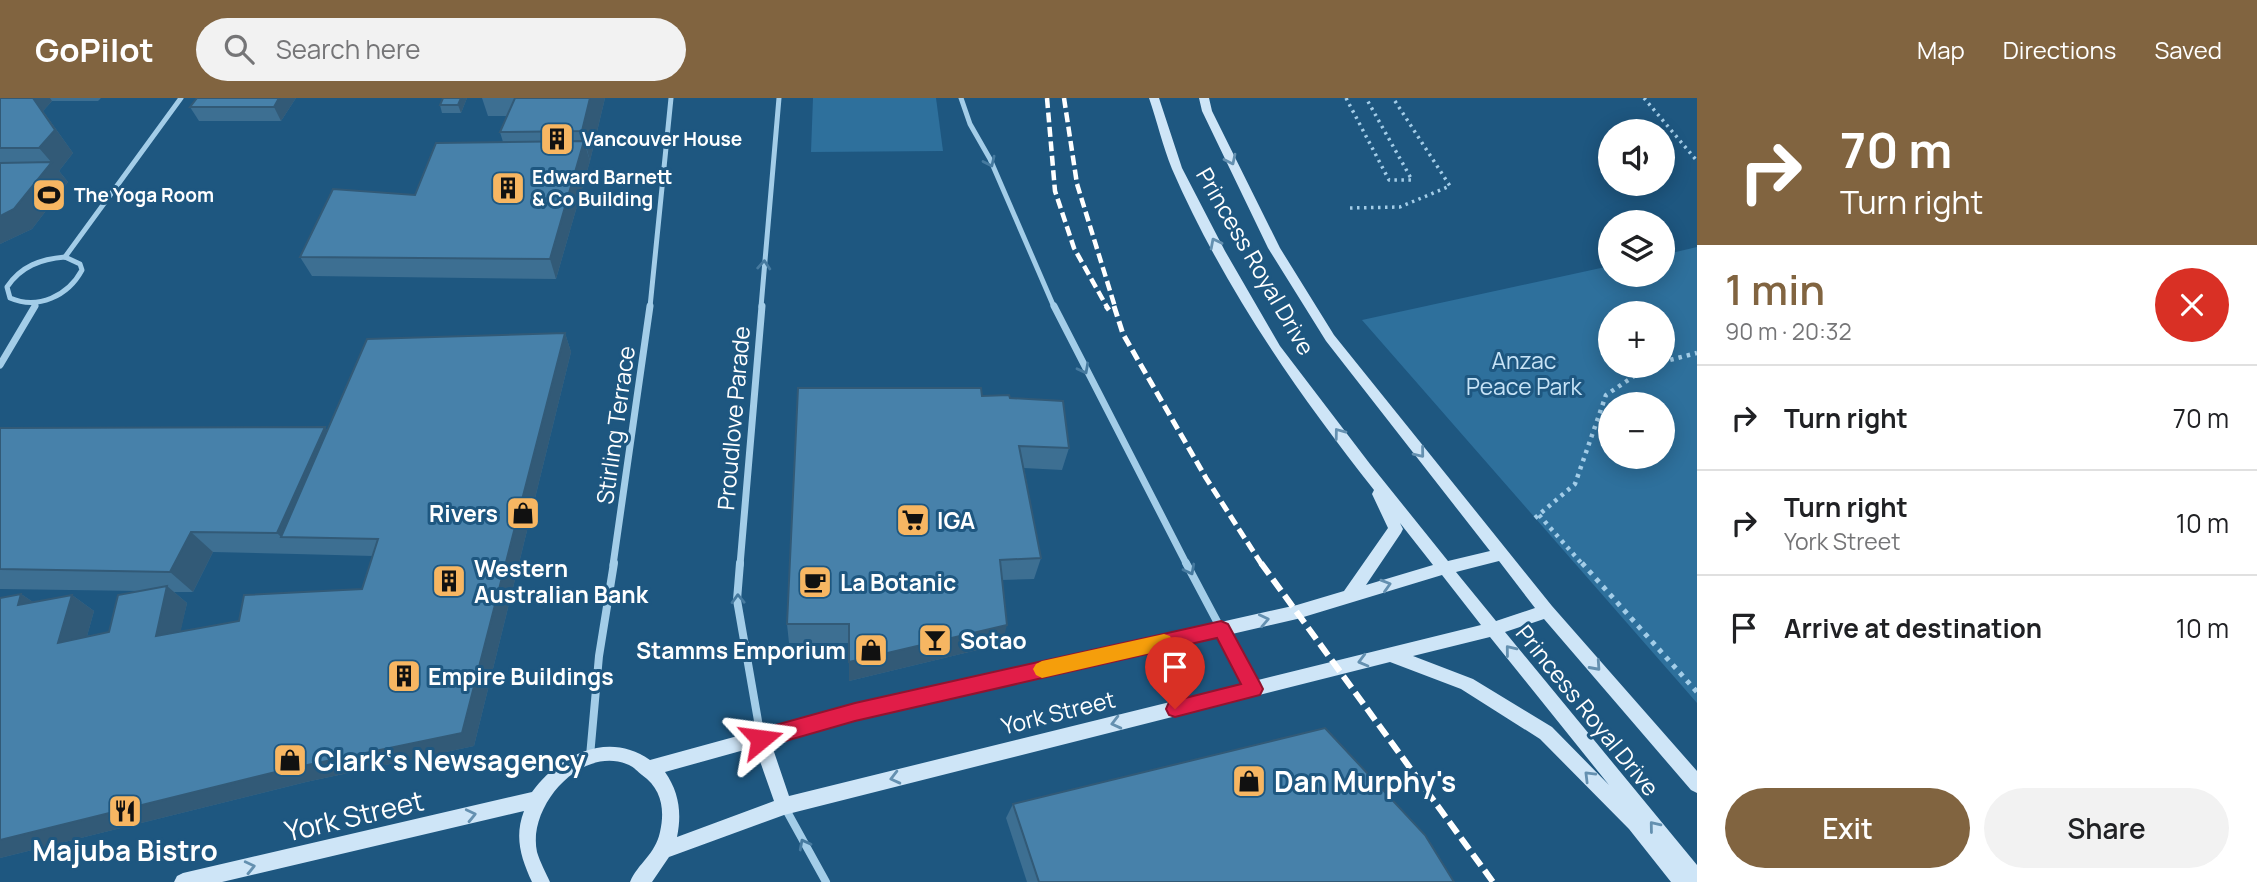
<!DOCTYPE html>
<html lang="en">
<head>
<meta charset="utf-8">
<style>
	body { margin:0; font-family:Manrope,sans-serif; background:#f2f2f2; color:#202124; height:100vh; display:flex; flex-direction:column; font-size:26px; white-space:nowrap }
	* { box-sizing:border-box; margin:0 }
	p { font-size:23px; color:#757577 }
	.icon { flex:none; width:38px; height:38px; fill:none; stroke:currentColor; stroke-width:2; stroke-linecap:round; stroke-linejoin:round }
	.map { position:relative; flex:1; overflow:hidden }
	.drawer { display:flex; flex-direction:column; background:#fff; width:560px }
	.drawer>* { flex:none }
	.guide { background:#816440; color:#fff; overflow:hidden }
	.tools { position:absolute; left:1598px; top:21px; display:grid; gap:14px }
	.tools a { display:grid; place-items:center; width:77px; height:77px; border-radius:50%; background:#fff; box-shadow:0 4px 18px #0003; font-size:35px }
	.pin { position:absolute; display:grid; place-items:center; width:60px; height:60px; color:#fff; margin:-72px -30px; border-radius:50% 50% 50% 0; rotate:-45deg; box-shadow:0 0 7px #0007 }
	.pin .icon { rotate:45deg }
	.me { position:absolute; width:77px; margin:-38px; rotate:74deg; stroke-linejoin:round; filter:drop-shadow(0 0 5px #0008) }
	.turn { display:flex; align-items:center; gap:24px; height:147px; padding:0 28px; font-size:32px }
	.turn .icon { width:91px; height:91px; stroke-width:2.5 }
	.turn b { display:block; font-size:49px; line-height:60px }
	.round { display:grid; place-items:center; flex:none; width:74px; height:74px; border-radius:37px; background:#f2f2f2 }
	.head { display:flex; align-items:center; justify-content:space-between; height:119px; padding:0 28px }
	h1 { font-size:42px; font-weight:600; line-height:52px; color:#816440 }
	.action { display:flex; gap:14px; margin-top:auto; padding:14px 28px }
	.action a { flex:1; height:80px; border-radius:42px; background:#816440; color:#fff; font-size:28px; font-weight:600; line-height:80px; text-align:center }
	.action a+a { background:#f2f2f2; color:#202124 }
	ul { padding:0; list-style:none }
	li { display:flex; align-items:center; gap:21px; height:105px; padding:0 28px; border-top:2px solid #e0e0e0 }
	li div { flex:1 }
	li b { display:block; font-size:26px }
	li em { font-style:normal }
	header { display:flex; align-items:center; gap:42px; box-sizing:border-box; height:98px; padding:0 35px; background:#816440; color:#fff }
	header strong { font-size:33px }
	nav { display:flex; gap:38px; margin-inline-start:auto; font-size:24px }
	.search { width:490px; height:63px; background:#f2f2f2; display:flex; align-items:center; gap:18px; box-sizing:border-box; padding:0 24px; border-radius:38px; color:#757577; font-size:26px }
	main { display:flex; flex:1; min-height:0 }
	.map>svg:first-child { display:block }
	.green { fill:#2e709c; fill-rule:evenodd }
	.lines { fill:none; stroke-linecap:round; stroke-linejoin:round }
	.path-far2 { stroke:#a3cde8; stroke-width:3.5; stroke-dasharray:2.5 4.5; stroke-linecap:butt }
	.path-far1 { stroke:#a3cde8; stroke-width:4.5; stroke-dasharray:3.5 5; stroke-linecap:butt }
	.path { stroke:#a3cde8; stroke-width:5; stroke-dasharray:4.5 6; stroke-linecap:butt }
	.street-far2 { stroke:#a3cde8; stroke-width:5 }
	.street-far1 { stroke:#a3cde8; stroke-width:7 }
	.street { stroke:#a3cde8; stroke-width:8 }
	.secondary { fill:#cee5f7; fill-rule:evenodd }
	.rail-far2 { stroke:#fff; stroke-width:4.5; stroke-dasharray:10 4.5; stroke-linecap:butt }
	.rail-far1 { stroke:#fff; stroke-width:5; stroke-dasharray:11 5; stroke-linecap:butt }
	.rail { stroke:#fff; stroke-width:6; stroke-dasharray:14 6; stroke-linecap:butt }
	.wall { fill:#3d6f92; fill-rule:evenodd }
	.shaded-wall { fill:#325a77 }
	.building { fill:#4781aa; stroke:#325a77; stroke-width:2 }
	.oneway { stroke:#6490b0 }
	.oneway2 { stroke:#467a9f }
	.route { fill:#e11d48; stroke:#92132f; stroke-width:2 }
	.slow { fill:#f59e0b }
	.labels { text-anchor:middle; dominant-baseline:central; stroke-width:6; stroke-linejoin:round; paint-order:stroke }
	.far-poi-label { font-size:19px; font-weight:bold; fill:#fff; stroke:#1e5780; text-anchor:start }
	.street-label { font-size:23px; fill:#fff; stroke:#1e5780 }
	.park-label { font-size:23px; fill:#c7e3f6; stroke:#1e5780 }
	.poi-label { font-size:23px; font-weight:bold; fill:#fff; stroke:#1e5780; text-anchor:start }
	.near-poi-label { font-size:28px; font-weight:bold; fill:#fff; stroke:#1e5780; text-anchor:start }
	.near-street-label { font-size:28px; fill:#fff; stroke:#1e5780 }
</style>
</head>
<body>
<header>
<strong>GoPilot</strong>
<div class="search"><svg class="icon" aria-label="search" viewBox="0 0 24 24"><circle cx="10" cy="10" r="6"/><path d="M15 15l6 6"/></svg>Search here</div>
<nav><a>Map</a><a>Directions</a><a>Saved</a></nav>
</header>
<main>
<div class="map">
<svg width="1697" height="784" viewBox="0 0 1697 784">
	<rect width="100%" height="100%" fill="#1e5780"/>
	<g class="green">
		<polygon points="813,0 936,0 943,53 811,54"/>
		<path d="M1697,149V605L1362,222L1610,168V177H1662L1663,157ZM1610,215H1662V268H1610ZM1610,306H1662V359H1610Z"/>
	</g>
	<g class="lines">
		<g class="path-far2">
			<polyline points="1346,0 1389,82 1412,82 1366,0"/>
			<polyline points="1644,0 1697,63"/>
			<polyline points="1350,110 1400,109 1450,88 1393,0"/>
		</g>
		<g class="path-far1">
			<polyline points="1662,264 1697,255"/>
			<polyline points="1539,417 1583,467"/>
			<polyline points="1535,420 1575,386 1606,297 1649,268"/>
		</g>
		<polyline class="path" points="1582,465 1697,594"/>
		<g class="street-far2">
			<polyline points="961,0 970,26 990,61 1054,209"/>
			<polyline points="65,159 181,0"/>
			<path d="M65,159L80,166L82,172C68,198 38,212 10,200L7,189C21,168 41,161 65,159Z"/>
			<polyline points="34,209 36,205"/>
			<polyline points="650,209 671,0"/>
			<polyline points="761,209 779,0"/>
		</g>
		<g class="street-far1">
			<polyline points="1054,208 1187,467"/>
			<polyline points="0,267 35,208"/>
			<polyline points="613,467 650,208"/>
			<polyline points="740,467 762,208"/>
		</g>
		<g class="street">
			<polyline points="740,465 737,502 761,640"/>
			<polyline points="1186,465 1221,531"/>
			<polyline points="590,658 599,558 614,465"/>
			<polyline points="784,708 826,784"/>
		</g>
		<path class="secondary" d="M1149,0H1159L1182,70L1225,153L1280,248L1370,366L1448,463L1490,453L1326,243L1268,150L1202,13L1199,0H1209L1212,13L1280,150L1334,237L1552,508L1697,673V695L1691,692L1544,521L1505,534L1697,767V784H1671L1629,731L1540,641L1461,591L1390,564L784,717L669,759L652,784H630C638,765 655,757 660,734C665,712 662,691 642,677C638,674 634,669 629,667C582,646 527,708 537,754C540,764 546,775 550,784H532C521,760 514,739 524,713L222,784H174L177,778L183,775L532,694C559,657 608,632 650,662L855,606L1297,507L1344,493L1388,430L1372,396L1374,392C1296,293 1223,188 1172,71C1163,49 1157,23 1149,0ZM1400,425L1433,467L1366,487L1401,435L1403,431ZM1499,463L1535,510L1496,523L1456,474ZM1442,477L1481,527L1258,582L1232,536L1297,521ZM1217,539L1243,586L789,698L771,645L855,622ZM1490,539L1609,687L1552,629L1473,581L1413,558ZM755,649L774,703L677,739C682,715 679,694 665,674Z"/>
		<g class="rail-far2">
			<polyline points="1047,0 1055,93 1074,150 1107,209"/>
			<polyline points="1064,0 1077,86 1115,209"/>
		</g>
		<g class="rail-far1">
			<polyline points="1106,208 1109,212"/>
			<polyline points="1114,208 1123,236 1206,380 1262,467"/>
		</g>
		<polyline class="rail" points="1261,465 1493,784"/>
	</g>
	<g class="wall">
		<polygon points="0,0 101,0 98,3 52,3 43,13 73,55 59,73 68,84 32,131 0,146"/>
		<polygon points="197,0 296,0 281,23 199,23 190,9"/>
		<polygon points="443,0 467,0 461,15 442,15 440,7"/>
		<polygon points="482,0 605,0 590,63 556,181 312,178 300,159 415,97 503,44 500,34 507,18 488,18"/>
		<path d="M565,235L571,254L474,648L306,684L0,760V500L21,496L33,504L72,497L94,513L87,538L109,534L141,493L0,491V330L325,329L327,332ZM213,454L296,456L373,458L362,491L239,523L180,534L187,505L174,494H193Z"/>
		<polygon points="982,298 1010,300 1069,350 1062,372 1024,370 1041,460 1034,481 1002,482 1002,546 849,583 849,545 789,545 787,526"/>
		<polygon points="1013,706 1454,784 1027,784 1006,720"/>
	</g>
	<g class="shaded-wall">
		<polygon points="33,0 50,0 52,3 43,13 73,55 59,73 68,84 32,131 0,146 0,118 52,65 39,50"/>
		<polygon points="279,0 296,0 281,23 274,9"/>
		<polygon points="461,0 467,0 461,15 458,7"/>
		<polygon points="590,0 605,0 590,63 582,33"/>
		<polygon points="584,43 590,63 556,181 550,161"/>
		<polygon points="565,235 571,254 474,648 306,684 0,760 0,742 288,671"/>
		<polygon points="325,329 341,351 281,439 277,435"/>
		<polygon points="191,434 213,454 193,494 170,474"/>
		<polygon points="167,488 187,505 176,554 156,538"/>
		<polygon points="21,496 45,512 18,507"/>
		<polygon points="72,497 94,513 81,560 58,545"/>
		<polygon points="1007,527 1002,546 849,583 849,564"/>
	</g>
	<g class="building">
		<polygon points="0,0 33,0 55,32 39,50 0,50"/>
		<polygon points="197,0 279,0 274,9 190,9"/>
		<polygon points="443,0 461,0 458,7 440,7"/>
		<polygon points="515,0 590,0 582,33 500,34"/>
		<polygon points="584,43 550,161 300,159 333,91 415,97 436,45"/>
		<polygon points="52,64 14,111 0,118 0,65"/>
		<polygon points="565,235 462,635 288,671 0,742 0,500 21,496 18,507 72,497 58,545 109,534 118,497 167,488 156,538 239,523 244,497 362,491 378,441 281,439 367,241"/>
		<polygon points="798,290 981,290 982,298 1009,297 1010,300 1063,303 1069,350 1019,348 1041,460 1000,462 1007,527 849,564 849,526 787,526"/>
		<polygon points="325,329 277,435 191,434 170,474 0,471 0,330"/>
		<polygon points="1325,630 1425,737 1454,784 1039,784 1013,706"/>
	</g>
	<defs><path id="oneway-chevron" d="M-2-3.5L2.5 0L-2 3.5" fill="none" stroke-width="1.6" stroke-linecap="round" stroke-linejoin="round" transform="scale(1.75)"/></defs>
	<g class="oneway">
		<use href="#oneway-chevron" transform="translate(1231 62) rotate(64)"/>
		<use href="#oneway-chevron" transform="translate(1215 145) rotate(-117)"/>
		<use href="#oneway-chevron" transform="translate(1339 335) rotate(-127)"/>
		<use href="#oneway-chevron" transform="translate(1420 355) rotate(51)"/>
		<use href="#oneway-chevron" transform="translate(1386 487) rotate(-17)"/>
		<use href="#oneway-chevron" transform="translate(1264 522) rotate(-12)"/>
		<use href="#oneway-chevron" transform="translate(1510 552) rotate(-129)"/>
		<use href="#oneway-chevron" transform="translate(1363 563) rotate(165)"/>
		<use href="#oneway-chevron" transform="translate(1596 568) rotate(48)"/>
		<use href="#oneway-chevron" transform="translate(1116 625) rotate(166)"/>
		<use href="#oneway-chevron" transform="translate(1589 678) rotate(-135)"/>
		<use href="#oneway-chevron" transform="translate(895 680) rotate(166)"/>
		<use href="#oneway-chevron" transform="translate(471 717) rotate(-13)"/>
		<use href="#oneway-chevron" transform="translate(1654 728) rotate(-129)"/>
		<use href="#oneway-chevron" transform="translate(250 769) rotate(-13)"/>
	</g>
	<g class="oneway2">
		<use href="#oneway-chevron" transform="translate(990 64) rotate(65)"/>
		<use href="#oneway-chevron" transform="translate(764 167) rotate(-86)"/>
		<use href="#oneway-chevron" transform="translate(1084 271) rotate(62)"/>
		<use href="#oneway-chevron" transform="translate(1190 472) rotate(62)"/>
		<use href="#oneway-chevron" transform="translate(738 501) rotate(-92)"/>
		<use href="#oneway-chevron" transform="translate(804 746) rotate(-118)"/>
	</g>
	<polygon class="route" points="1221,523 1228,526 1260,585 1263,591 1260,597 1175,619 1169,617 1166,611 1169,604 1241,586 1217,540 855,623 761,650 754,647 751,641 754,634 761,631 855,605"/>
	<polygon class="slow" points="1164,536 1170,538 1173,544 1170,550 1164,552 1042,580 1036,577 1033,571 1036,566 1042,563"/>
	<defs>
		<g id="building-square" transform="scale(1.75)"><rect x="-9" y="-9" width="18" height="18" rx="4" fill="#f7b662" stroke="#1e5780"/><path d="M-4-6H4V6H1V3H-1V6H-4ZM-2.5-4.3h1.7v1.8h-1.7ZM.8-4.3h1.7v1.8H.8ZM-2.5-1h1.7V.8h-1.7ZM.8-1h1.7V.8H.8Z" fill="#111"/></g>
		<g id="stadium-square" transform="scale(1.75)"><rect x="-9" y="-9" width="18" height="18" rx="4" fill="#f7b662" stroke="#1e5780"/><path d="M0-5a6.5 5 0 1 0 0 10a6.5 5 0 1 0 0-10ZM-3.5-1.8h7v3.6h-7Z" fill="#111"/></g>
		<g id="shop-square" transform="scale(1.75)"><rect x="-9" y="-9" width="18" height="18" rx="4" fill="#f7b662" stroke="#1e5780"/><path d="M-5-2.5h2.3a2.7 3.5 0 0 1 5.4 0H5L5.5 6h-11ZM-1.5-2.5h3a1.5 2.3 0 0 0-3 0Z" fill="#111"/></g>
		<g id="supermarket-square" transform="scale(1.75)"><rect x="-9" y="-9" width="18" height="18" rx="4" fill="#f7b662" stroke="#1e5780"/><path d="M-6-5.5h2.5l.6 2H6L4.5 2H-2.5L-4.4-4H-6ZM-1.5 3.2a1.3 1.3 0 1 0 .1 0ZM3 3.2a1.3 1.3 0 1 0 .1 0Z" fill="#111"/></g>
		<g id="cafe-square" transform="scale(1.75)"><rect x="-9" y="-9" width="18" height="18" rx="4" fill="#f7b662" stroke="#1e5780"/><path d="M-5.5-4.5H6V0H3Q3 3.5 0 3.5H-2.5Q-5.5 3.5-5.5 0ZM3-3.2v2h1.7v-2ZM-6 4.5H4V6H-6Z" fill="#111"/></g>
		<g id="bar-square" transform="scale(1.75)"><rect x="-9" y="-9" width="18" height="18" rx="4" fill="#f7b662" stroke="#1e5780"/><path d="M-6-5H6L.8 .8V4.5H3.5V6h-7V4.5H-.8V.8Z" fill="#111"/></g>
		<g id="restaurant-square" transform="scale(1.75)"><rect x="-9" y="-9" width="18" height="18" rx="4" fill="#f7b662" stroke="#1e5780"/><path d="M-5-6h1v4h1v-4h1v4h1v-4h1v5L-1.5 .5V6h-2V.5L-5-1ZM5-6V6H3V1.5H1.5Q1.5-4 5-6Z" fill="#111"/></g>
	</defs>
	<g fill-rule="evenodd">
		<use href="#building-square" x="557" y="41"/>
		<use href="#building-square" x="508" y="90"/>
		<use href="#stadium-square" x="49" y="97"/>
		<use href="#shop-square" x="523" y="415"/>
		<use href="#supermarket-square" x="913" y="422"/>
		<use href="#building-square" x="449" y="483"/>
		<use href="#cafe-square" x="815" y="484"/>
		<use href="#bar-square" x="935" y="542"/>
		<use href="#shop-square" x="871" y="552"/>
		<use href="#building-square" x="404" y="578"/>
		<use href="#shop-square" x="290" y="662"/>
		<use href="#shop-square" x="1249" y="683"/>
		<use href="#restaurant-square" x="125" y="713"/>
	</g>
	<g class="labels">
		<g class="far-poi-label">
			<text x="582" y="41">Vancouver House</text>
			<text x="532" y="79">Edward Barnett<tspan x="532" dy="22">&amp; Co Building</tspan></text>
			<text x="74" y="97">The Yoga Room</text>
		</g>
		<g class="street-label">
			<text transform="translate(1256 163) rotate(60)">Princess Royal Drive</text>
			<text transform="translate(733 320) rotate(-85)">Proudlove Parade</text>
			<text transform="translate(615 327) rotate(-82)">Stirling Terrace</text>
			<text transform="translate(1588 612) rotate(51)">Princess Royal Drive</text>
			<text transform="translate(1058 614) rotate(-14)">York Street</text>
		</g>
		<g class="park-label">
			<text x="1524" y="262">Anzac<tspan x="1524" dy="26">Peace Park</tspan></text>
		</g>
		<g class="poi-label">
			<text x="498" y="415" text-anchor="end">Rivers</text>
			<text x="937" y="422">IGA</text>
			<text x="474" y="470">Western<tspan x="474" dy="26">Australian Bank</tspan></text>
			<text x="840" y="484">La Botanic</text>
			<text x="960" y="542">Sotao</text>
			<text x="846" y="552" text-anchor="end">Stamms Emporium</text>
			<text x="428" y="578">Empire Buildings</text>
		</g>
		<g class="near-poi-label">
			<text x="314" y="662">Clark‘s Newsagency</text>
			<text x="1274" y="683">Dan Murphy's</text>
			<text x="125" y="752" text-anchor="middle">Majuba Bistro</text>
		</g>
		<g class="near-street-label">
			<text transform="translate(354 717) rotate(-13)">York Street</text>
		</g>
	</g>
</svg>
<div class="tools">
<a><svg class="icon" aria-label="sound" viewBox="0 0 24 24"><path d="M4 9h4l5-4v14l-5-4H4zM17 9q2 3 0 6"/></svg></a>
<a><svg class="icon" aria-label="layers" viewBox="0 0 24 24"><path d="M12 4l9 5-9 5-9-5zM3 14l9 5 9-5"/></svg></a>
<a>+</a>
<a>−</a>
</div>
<div class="pin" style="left:1175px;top:611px;background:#d93025"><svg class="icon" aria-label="arrive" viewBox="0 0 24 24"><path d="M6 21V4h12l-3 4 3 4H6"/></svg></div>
<svg class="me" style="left:761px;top:641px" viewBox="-20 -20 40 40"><path d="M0-17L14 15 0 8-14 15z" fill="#e11d48" stroke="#fff" stroke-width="4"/></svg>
</div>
<section class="drawer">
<div class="guide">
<div class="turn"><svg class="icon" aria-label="right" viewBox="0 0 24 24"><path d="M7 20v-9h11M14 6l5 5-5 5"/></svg><div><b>70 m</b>Turn right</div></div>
</div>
<div class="head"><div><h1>1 min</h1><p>90 m · 20:32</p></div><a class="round" style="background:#d93025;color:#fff"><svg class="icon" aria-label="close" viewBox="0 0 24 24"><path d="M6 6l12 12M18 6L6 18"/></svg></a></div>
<ul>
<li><svg class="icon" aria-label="right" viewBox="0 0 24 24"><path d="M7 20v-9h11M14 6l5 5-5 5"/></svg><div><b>Turn right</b></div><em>70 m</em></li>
<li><svg class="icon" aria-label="right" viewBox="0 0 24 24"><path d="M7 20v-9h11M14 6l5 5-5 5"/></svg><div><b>Turn right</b><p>York Street</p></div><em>10 m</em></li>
<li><svg class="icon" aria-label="arrive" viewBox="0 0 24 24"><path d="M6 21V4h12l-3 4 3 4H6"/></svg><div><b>Arrive at destination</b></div><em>10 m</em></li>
</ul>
<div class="action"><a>Exit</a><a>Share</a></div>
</section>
</main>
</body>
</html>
